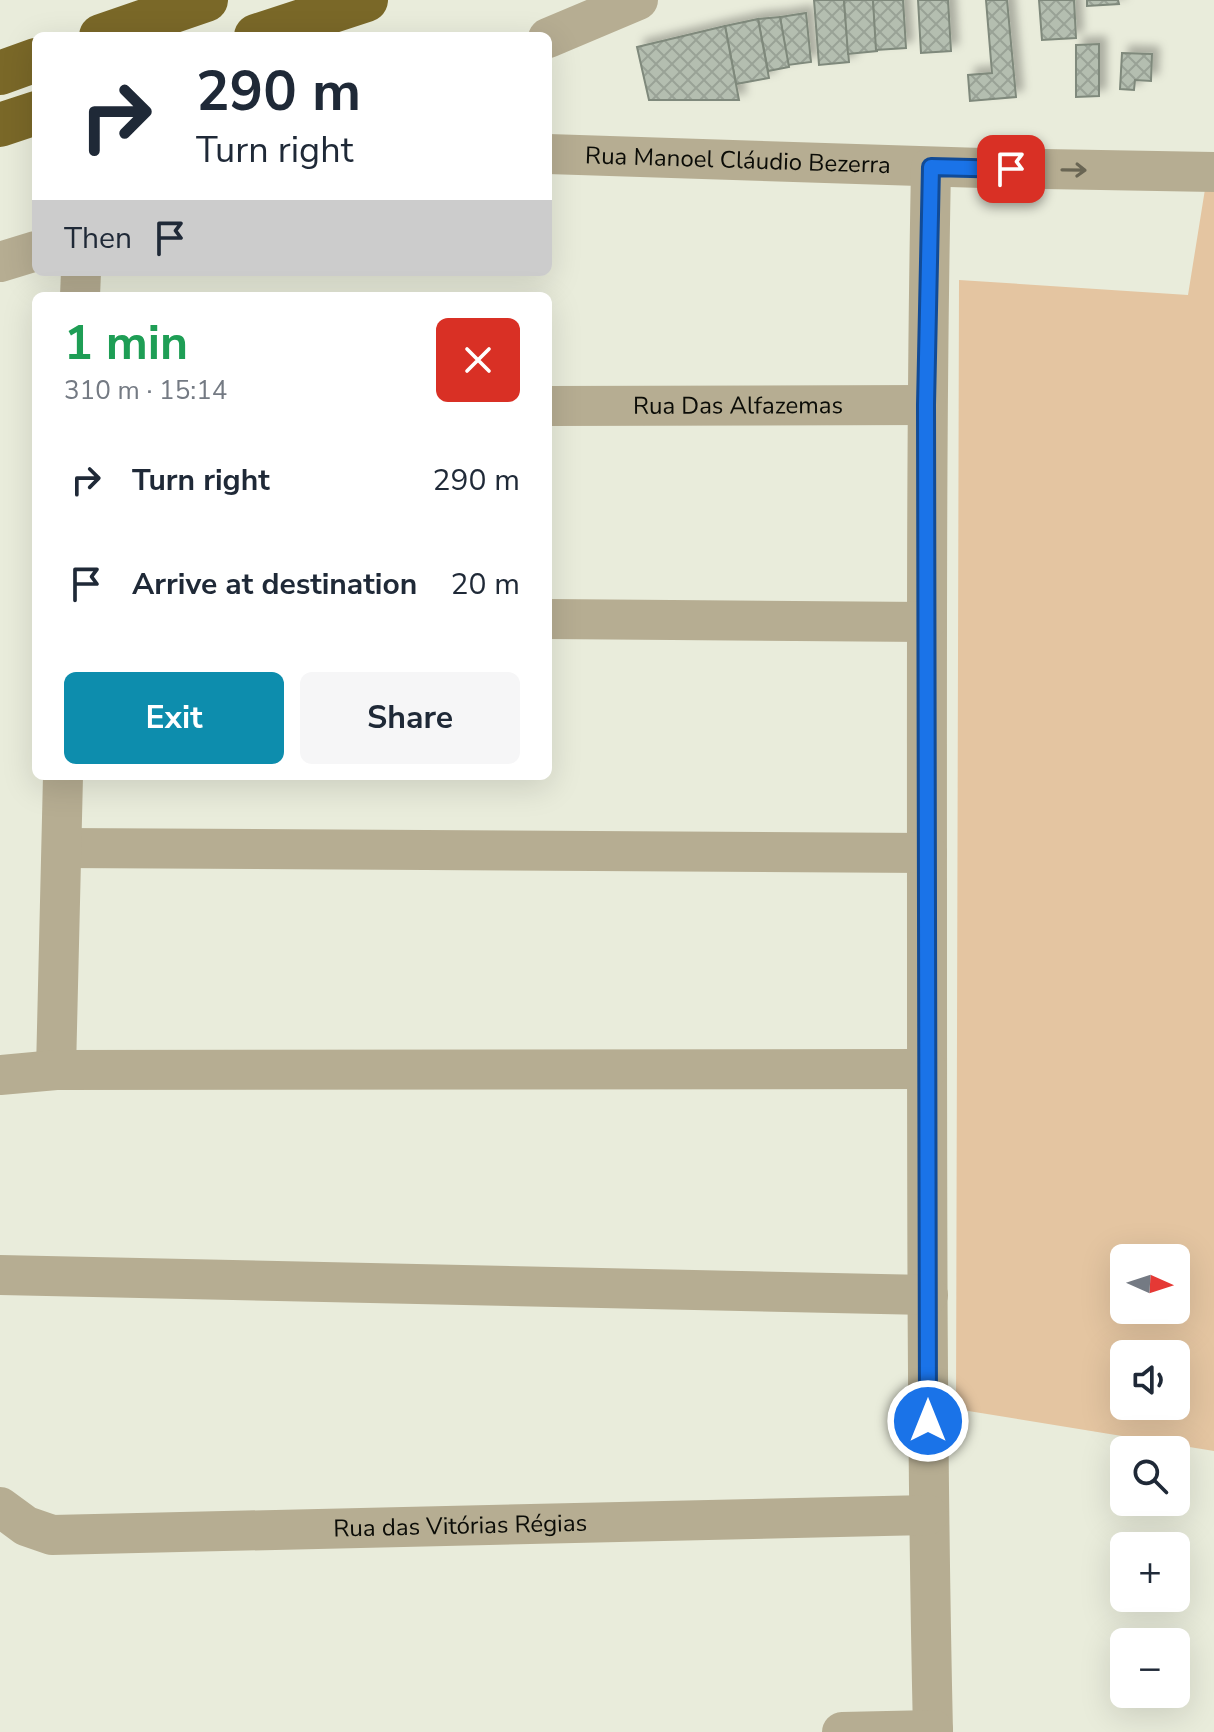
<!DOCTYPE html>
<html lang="en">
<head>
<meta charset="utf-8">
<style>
	body { margin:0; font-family:"Nunito Sans",sans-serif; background:#f6f6f7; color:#1f2937; height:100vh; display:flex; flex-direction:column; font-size:30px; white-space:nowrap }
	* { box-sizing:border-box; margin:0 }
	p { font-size:26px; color:#747a83 }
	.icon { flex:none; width:44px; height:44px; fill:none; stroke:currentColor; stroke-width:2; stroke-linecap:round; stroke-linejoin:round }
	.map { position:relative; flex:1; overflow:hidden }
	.sheet { position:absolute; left:32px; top:292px; width:520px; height:488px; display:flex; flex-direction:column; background:#fff; border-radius:12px; box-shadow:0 8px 32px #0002 }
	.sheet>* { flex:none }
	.top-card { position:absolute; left:32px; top:32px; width:520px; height:244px; border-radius:12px; box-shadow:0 8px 32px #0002; background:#fff; color:#1f2937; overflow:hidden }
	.needle { width:52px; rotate:93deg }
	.buttons { position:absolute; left:1110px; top:1244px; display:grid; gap:16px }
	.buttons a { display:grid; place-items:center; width:80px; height:80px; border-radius:12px; background:#fff; box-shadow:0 8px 32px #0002; font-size:40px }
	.pin { position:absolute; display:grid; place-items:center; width:68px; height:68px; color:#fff; margin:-34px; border-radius:16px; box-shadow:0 4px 12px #0006 }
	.me { position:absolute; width:88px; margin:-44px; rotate:0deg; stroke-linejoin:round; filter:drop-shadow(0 0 6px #0008) }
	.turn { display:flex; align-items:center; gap:28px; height:168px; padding:0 32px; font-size:36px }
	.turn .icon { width:104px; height:104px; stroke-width:2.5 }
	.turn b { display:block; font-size:56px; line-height:68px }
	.then { display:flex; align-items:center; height:76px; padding:0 32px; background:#0003; gap:16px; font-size:30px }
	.round { display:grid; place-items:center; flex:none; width:84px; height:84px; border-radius:12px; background:#f6f6f7 }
	.headline { display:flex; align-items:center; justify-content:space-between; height:136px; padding:0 32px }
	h1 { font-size:48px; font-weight:700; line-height:60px; color:#1e9e55 }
	.cta { display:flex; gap:16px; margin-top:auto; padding:16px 32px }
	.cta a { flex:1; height:92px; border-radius:12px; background:#0d8dad; color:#fff; font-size:32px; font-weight:700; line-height:92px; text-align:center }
	.cta a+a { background:#f6f6f7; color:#1f2937 }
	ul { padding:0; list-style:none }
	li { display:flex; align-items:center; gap:24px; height:104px; padding:0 32px }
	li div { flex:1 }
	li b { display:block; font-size:30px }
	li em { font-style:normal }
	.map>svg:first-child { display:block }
	.green { fill:#e4c5a1; fill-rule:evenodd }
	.building { fill:url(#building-cross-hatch); stroke:#7f897b; stroke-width:2; filter:url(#shadow) }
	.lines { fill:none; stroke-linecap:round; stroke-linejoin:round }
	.minor { stroke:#b6ad92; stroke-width:40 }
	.highway { stroke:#7a6828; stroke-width:44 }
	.oneway { stroke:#696553 }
	.route-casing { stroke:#114b97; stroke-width:20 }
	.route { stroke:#1a73e8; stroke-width:14 }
	.labels { text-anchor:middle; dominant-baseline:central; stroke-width:8; stroke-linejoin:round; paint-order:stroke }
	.street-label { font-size:24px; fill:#0b0c07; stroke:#e9ecdb }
</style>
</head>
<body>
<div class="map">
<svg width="1214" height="1732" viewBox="0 0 1214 1732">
	<defs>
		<pattern id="building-cross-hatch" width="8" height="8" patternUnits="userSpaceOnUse" patternTransform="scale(2)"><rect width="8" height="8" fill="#b4beb0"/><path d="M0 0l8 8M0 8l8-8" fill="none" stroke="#99a296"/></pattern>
		<filter id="shadow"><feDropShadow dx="7" dy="-7" stdDeviation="4" flood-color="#0004"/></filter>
	</defs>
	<rect width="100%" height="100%" fill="#e9ecdb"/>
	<path class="green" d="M1206,183H1214V1451L956,1409L959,280L1188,295ZM1124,1258H1176V1310H1124ZM1124,1354H1176V1406H1124Z"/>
	<g class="building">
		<polygon points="814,0 844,0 849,62 819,65"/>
		<polygon points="844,0 873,0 877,51 848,54"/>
		<polygon points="873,0 903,0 906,48 876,50"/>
		<polygon points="918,0 948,0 951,51 921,53"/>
		<polygon points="986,0 1007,0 1016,97 970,101 968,75 992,73"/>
		<polygon points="1039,0 1074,0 1076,38 1042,40"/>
		<polygon points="1087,0 1118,0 1119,4 1087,6"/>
		<polygon points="806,13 811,62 788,65 780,17"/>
		<polygon points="780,17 789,67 768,71 758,19"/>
		<polygon points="758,19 769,78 736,84 725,26"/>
		<polygon points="725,26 739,100 649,100 637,47"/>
		<polygon points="1099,44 1099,96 1076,97 1076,45"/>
		<polygon points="1122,53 1152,54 1151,81 1135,80 1134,90 1120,89"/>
	</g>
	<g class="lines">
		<g class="minor">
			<polyline points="548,38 638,0"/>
			<path id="s1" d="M548,154L982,168L1214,172"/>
			<path d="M931,167C926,424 927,680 927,938C927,1202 927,1467 933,1732"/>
			<polyline points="0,262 36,251"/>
			<polyline points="80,296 81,272"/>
			<path id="s2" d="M548,406L926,405"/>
			<polyline points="548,619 926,622"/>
			<polyline points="62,848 927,853"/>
			<polyline points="56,1070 63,776"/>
			<polyline points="0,1075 56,1070 927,1069"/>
			<polyline points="0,1275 928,1295"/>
			<path id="s3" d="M0,1507L26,1526L52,1535L928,1515"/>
			<polyline points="842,1732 933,1730"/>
		</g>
		<g class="highway">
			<polyline points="101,36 206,0"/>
			<polyline points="256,36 366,0"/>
			<polyline points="0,73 36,60"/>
			<polyline points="0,125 36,113"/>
		</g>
	</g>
	<defs><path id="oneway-shaft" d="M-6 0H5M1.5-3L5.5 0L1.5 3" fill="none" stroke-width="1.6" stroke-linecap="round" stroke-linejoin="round" transform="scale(2)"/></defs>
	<use class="oneway" href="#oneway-shaft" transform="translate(1074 170) rotate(1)"/>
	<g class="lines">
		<g class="route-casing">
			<polyline id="route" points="928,1421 926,405 931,167 1011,169"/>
		</g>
		<use href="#route" class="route"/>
	</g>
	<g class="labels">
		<g class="street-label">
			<text stroke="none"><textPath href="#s1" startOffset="190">Rua Manoel Cláudio Bezerra</textPath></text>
			<text stroke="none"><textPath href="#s2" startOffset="190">Rua Das Alfazemas</textPath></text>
			<text stroke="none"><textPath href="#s3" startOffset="468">Rua das Vitórias Régias</textPath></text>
		</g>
	</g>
</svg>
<div class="buttons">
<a><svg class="needle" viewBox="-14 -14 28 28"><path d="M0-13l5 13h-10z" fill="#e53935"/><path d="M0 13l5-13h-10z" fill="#747a83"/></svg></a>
<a><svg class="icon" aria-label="sound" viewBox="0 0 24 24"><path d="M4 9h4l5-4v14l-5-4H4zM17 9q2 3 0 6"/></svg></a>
<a><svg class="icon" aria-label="search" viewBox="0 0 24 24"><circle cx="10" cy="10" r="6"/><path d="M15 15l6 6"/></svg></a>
<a>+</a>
<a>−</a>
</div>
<div class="pin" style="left:1011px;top:169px;background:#d93025"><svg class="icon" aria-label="arrive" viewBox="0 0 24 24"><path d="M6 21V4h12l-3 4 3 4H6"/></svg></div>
<svg class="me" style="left:928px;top:1421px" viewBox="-20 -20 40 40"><circle r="17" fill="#1a73e8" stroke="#fff" stroke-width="3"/><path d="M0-11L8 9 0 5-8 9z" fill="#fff"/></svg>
<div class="top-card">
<div class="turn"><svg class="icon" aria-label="right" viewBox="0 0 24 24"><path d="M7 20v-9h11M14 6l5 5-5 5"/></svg><div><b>290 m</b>Turn right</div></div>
<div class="then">Then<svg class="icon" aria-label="arrive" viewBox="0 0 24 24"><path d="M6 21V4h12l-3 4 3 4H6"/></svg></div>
</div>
<section class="sheet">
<div class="headline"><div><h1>1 min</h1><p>310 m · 15:14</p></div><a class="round" style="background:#d93025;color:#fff"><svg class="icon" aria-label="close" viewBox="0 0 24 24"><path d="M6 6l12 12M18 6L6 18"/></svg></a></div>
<ul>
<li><svg class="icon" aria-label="right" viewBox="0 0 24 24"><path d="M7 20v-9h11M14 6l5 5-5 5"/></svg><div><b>Turn right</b></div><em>290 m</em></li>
<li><svg class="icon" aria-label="arrive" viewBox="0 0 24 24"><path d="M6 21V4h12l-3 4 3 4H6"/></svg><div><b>Arrive at destination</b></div><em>20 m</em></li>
</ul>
<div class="cta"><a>Exit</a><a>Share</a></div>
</section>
</div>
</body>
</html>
